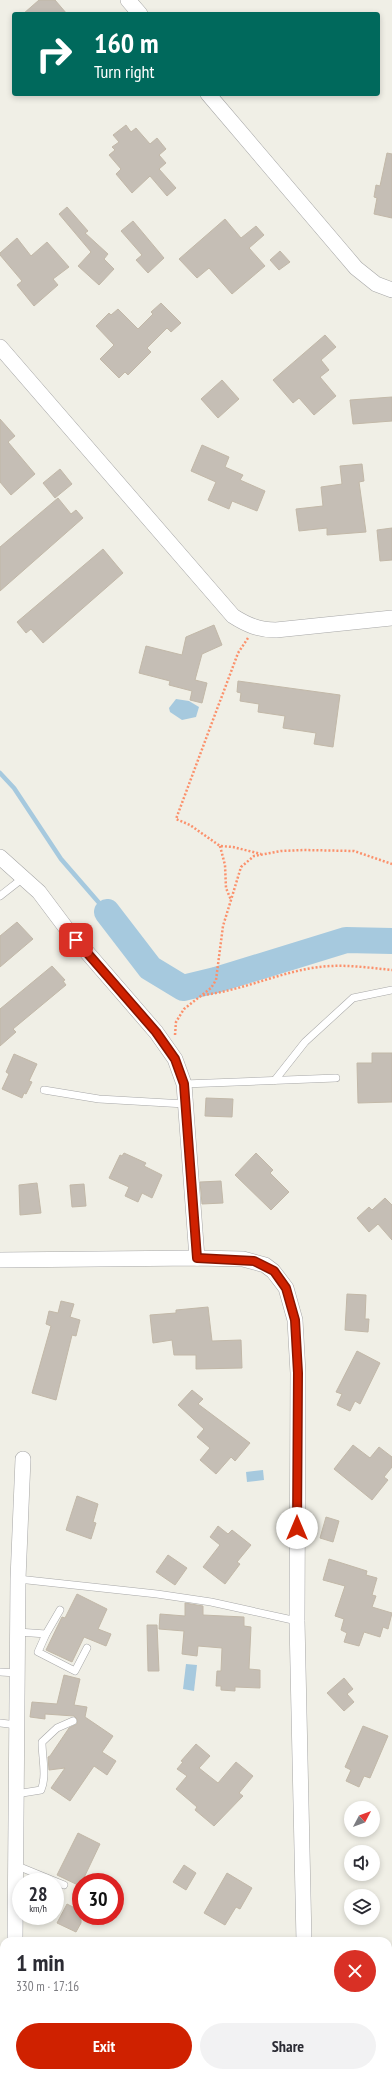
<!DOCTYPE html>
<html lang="en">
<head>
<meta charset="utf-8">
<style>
	body { margin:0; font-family:"PT Sans Narrow",sans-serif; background:#f2f2f3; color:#2b2b33; height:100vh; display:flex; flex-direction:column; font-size:15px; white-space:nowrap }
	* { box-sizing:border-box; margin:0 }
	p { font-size:13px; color:#7c7c81 }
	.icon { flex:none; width:22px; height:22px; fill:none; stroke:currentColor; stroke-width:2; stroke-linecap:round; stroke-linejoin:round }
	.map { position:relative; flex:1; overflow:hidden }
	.side { position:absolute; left:0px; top:1937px; width:392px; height:140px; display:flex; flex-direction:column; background:#fff; border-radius:12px 12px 0 0; box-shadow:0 2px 6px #0003 }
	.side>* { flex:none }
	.guide { position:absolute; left:12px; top:12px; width:368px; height:84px; border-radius:4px; box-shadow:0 2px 6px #0003; background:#00695c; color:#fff; overflow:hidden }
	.needle { width:26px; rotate:49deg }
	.fabs { position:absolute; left:344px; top:1801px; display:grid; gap:8px }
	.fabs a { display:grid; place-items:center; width:36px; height:36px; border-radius:50%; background:#fff; box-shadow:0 2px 6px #0003; font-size:20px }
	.speed { position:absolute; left:12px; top:1873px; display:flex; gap:8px; font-size:20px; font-weight:700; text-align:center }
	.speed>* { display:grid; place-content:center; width:52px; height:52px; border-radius:50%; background:#fff; box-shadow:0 2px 6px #0003; line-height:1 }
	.speed small { font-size:10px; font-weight:400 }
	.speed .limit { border:6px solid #d22; background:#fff; color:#111 }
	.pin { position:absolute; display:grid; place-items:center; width:34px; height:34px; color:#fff; margin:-17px; border-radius:8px; box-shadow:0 2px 6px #0006 }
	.me { position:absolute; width:44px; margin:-22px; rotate:0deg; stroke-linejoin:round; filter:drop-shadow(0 0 3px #0008) }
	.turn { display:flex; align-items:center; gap:14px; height:84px; padding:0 16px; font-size:18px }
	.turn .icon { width:52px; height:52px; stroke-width:2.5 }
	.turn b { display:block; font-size:28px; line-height:34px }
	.round { display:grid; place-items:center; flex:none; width:42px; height:42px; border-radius:21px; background:#f2f2f3 }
	.headline { display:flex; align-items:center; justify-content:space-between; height:68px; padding:0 16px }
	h1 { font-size:24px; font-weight:800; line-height:30px }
	.button { display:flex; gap:8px; margin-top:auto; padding:8px 16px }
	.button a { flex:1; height:46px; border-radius:24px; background:#cf2100; color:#fff; font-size:16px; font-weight:800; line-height:46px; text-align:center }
	.button a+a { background:#f2f2f3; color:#2b2b33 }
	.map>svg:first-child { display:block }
	.water { fill:#a6c9de }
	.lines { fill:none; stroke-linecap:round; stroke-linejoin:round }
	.stream { stroke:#a6c9de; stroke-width:4.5 }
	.river { stroke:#a6c9de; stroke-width:26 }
	.building { fill:#c5beb5; stroke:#c2b8a8 }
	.lane-casing { stroke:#a7a7a7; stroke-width:8 }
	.street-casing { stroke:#a7a7a7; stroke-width:16 }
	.path { stroke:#fb916c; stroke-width:2.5; stroke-dasharray:2 2; stroke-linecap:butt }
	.lane { stroke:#fff; stroke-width:7 }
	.street { stroke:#fff; stroke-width:15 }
	.route-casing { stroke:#871500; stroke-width:10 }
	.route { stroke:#cf2100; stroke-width:7 }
</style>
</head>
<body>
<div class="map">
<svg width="392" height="2077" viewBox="0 0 392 2077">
	<rect width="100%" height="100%" fill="#f0efe6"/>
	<g class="water">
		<polygon points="176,699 189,701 199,707 196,717 182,720 170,712 169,708"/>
		<polygon points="263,1470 264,1480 247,1482 246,1472"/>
		<polygon points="186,1664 197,1665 194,1691 183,1689"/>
	</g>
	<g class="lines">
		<polyline class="stream" points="0,773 14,788 61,859 107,912"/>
		<polyline class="river" points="107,912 150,968 183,988 216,980 346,940 392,941"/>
	</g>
	<g class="building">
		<polygon points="39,0 55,0 67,14 23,14"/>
		<polygon points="126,125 131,132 136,128 150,144 157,138 166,149 159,155 166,163 159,169 176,188 167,196 150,176 132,193 116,174 121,169 109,155 115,150 112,147 119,142 113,135"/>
		<polygon points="387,153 392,154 392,218 374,214 377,198 374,197 376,185 380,186"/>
		<polygon points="67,207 88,231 85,233 108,254 104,259 114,269 99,285 78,266 91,252 59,214"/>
		<polygon points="225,219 241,238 256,226 264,235 249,248 265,266 232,294 209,268 197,278 179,259"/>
		<polygon points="133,221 164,258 148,273 136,260 142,255 121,231"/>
		<polygon points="17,238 31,256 47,242 69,267 53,279 58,285 34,306 17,285 22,281 0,255 0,253"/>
		<polygon points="280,251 290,262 279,270 270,260"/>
		<polygon points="161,303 181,323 171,332 167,328 147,348 151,352 128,375 125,372 119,378 100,359 114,345 96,326 109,313 111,315 118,309 138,329 153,314 151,312"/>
		<polygon points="325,335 336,347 321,360 329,370 320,377 336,396 314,415 299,398 293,403 273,380"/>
		<polygon points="222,380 239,399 218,418 201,399"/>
		<polygon points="392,397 392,421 353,424 350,400"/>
		<polygon points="0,419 15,436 8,442 35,474 11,495 0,482"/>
		<polygon points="202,445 229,457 225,467 243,475 240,480 265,491 257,511 232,501 229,509 208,500 216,482 191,471"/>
		<polygon points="362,464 364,481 359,482 366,532 327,535 327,528 299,531 296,509 323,506 321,487 342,484 340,466"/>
		<polygon points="60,469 72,484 55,498 43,483"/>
		<polygon points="58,498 71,514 76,510 83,518 0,591 0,547"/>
		<polygon points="392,528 392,560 380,561 377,530"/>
		<polygon points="103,549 123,573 43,643 31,629 26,633 17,622"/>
		<polygon points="214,625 222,645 202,654 195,680 207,683 202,703 190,700 192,691 169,685 170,681 139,673 146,646 182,655 186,637"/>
		<polygon points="238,681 340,695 333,747 314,744 316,733 283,728 285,716 258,712 259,704 240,701 241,693 237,692"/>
		<polygon points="17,922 33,939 0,967 0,936"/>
		<polygon points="52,966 65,980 63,981 66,985 13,1029 16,1032 0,1046 0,1009"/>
		<polygon points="372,1053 392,1053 392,1102 358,1103 357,1063 372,1063"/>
		<polygon points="14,1054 37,1064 29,1081 32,1082 26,1094 24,1093 22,1098 2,1089 9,1074 6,1072"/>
		<polygon points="206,1098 233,1099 232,1117 205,1116"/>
		<polygon points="124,1153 146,1163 144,1166 162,1175 152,1198 142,1193 138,1202 125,1196 129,1187 109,1178 120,1155 122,1156"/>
		<polygon points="256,1153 273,1170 270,1173 289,1192 271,1210 235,1175"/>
		<polygon points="221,1181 223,1203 202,1204 200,1182"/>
		<polygon points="37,1183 41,1213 20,1215 19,1185"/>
		<polygon points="84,1184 86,1206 72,1207 70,1185"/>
		<polygon points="385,1198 392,1205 392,1240 378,1224 369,1232 357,1218 369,1207 372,1210"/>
		<polygon points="347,1294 366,1295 365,1319 369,1319 368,1332 345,1330"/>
		<polygon points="61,1301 74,1304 70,1317 80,1320 76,1336 72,1335 56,1400 32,1393 51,1326 46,1324 49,1311 58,1313"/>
		<polygon points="208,1307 212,1341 241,1340 242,1368 196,1369 196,1355 174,1355 172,1340 153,1343 150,1315 176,1313 176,1310"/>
		<polygon points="357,1351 380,1363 360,1404 355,1401 350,1411 337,1405 342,1394 336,1392"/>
		<polygon points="192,1390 203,1399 198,1404 250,1443 235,1461 231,1457 216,1474 200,1460 210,1448 197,1437 204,1429 178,1405"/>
		<polygon points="353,1445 370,1458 379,1447 392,1457 392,1467 384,1477 388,1480 372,1500 334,1469"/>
		<polygon points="77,1496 98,1504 93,1522 96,1523 91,1539 66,1530"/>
		<polygon points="326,1517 339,1521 333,1542 320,1538"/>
		<polygon points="218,1526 228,1534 232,1530 251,1545 237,1562 240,1564 225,1584 203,1567 220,1545 210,1537"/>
		<polygon points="168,1555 187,1568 175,1585 156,1572"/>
		<polygon points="329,1559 367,1571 366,1575 377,1578 372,1595 376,1596 372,1607 392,1613 388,1629 383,1627 380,1637 364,1632 359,1646 344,1642 347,1633 341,1630 344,1619 335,1616 345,1586 323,1580"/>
		<polygon points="77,1594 107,1609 98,1629 111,1634 106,1646 84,1637 72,1662 46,1650 62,1617 65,1618"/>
		<polygon points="185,1603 203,1606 203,1615 244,1617 244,1626 251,1627 249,1669 260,1670 260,1688 235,1687 235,1691 221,1690 221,1686 216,1686 217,1671 221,1671 222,1648 198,1646 197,1656 182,1654 184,1631 159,1629 160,1614 185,1616"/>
		<polygon points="147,1625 157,1625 159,1671 148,1671"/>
		<polygon points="64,1675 80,1679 74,1705 87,1707 85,1717 113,1736 102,1752 116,1761 107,1775 94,1766 70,1801 51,1788 65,1768 49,1770 48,1757 50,1756 69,1728 77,1724 77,1719 74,1716 45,1714 45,1719 30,1717 32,1702 57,1704"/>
		<polygon points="344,1678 353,1689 347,1694 354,1702 344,1711 327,1693"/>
		<polygon points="363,1726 388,1736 370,1778 364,1776 359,1787 346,1781 351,1770 345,1767"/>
		<polygon points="196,1744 210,1756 199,1768 218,1783 236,1762 253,1776 239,1793 243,1796 214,1826 195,1810 197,1807 176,1789 187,1776 177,1769 183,1762 181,1761"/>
		<polygon points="78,1833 100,1844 80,1886 57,1875"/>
		<polygon points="184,1865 196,1873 186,1890 173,1882"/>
		<polygon points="227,1873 252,1888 240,1909 236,1907 225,1925 204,1913"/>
		<polygon points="67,1904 81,1911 81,1923 76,1932 57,1923"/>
	</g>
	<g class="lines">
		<g class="lane-casing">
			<g id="lane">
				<polyline points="0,896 23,878"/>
				<polyline points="275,1080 305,1042 353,998 392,990"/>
				<polyline points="184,1084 336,1078"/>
				<polyline points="44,1090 99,1099 185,1104"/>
				<polyline points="18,1579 157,1594 211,1602 297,1621"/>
				<polyline points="18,1632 46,1634 60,1610"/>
				<polyline points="46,1634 38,1652 75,1671 87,1648"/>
				<polyline points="0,1672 17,1673"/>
				<polyline points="0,1723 17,1725"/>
				<path d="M16,1794L41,1790C47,1777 42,1757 42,1742L57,1728L73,1721"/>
				<polyline points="15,1865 64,1885"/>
			</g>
		</g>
		<g class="street-casing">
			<g id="street">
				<polyline points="128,0 140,14"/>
				<polyline points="208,94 356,268 376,284 392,290"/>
				<path d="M0,347L233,616C247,625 259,630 276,630L392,618"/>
				<polyline points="0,857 39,892 66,928 156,1032 175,1059 184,1084 197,1258"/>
				<polyline points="0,1260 197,1258 243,1259 265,1265 273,1271 286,1288 295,1320 298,1373 297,1621 304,1941"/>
				<polyline points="15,1941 18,1579 23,1459"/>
				<polyline points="388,1965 392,1965"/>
				<polyline points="0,1970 4,1970"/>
			</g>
		</g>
		<g class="path">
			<polyline points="248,638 238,653 176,819 190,825 220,846 233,847 261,854"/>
			<polyline points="220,846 225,865 226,888 231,900"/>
			<path d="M203,995C247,990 287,968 331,966C351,965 372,968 392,970"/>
			<polyline points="175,1035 176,1022 184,1009 211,988 216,980 223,926 231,900 241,867 254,856 281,851 304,850 354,851 392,864"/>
			<polyline points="232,2073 233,2077"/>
		</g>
		<use href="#lane" class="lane"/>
		<use href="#street" class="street"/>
	</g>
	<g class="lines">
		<g class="route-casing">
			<polyline id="route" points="76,940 156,1032 175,1059 184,1084 197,1258 254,1261 274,1271 286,1288 295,1320 298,1373 297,1528"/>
		</g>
		<use href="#route" class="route"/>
	</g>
</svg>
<div class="fabs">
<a><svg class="needle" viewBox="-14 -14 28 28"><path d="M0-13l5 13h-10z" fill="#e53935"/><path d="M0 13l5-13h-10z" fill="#7c7c81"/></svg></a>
<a><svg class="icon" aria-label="sound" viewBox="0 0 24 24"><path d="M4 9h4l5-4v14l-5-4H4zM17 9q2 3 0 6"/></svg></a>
<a><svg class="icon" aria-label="layers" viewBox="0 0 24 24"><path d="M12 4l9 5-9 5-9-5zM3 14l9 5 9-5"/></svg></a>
</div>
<div class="speed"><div>28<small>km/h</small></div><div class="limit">30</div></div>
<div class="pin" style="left:76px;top:940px;background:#d93025"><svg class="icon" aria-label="arrive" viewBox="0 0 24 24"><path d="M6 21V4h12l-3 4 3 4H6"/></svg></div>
<svg class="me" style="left:297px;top:1528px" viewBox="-20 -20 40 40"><circle r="19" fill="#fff"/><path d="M0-13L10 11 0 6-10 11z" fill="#cf2100"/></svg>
<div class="guide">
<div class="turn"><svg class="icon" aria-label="right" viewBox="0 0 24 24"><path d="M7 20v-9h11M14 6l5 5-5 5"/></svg><div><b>160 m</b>Turn right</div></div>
</div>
<section class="side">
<div class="headline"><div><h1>1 min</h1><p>330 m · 17:16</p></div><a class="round" style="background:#d93025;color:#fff"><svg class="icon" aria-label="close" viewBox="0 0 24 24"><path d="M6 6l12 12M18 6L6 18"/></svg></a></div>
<div class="button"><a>Exit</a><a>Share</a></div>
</section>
</div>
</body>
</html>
